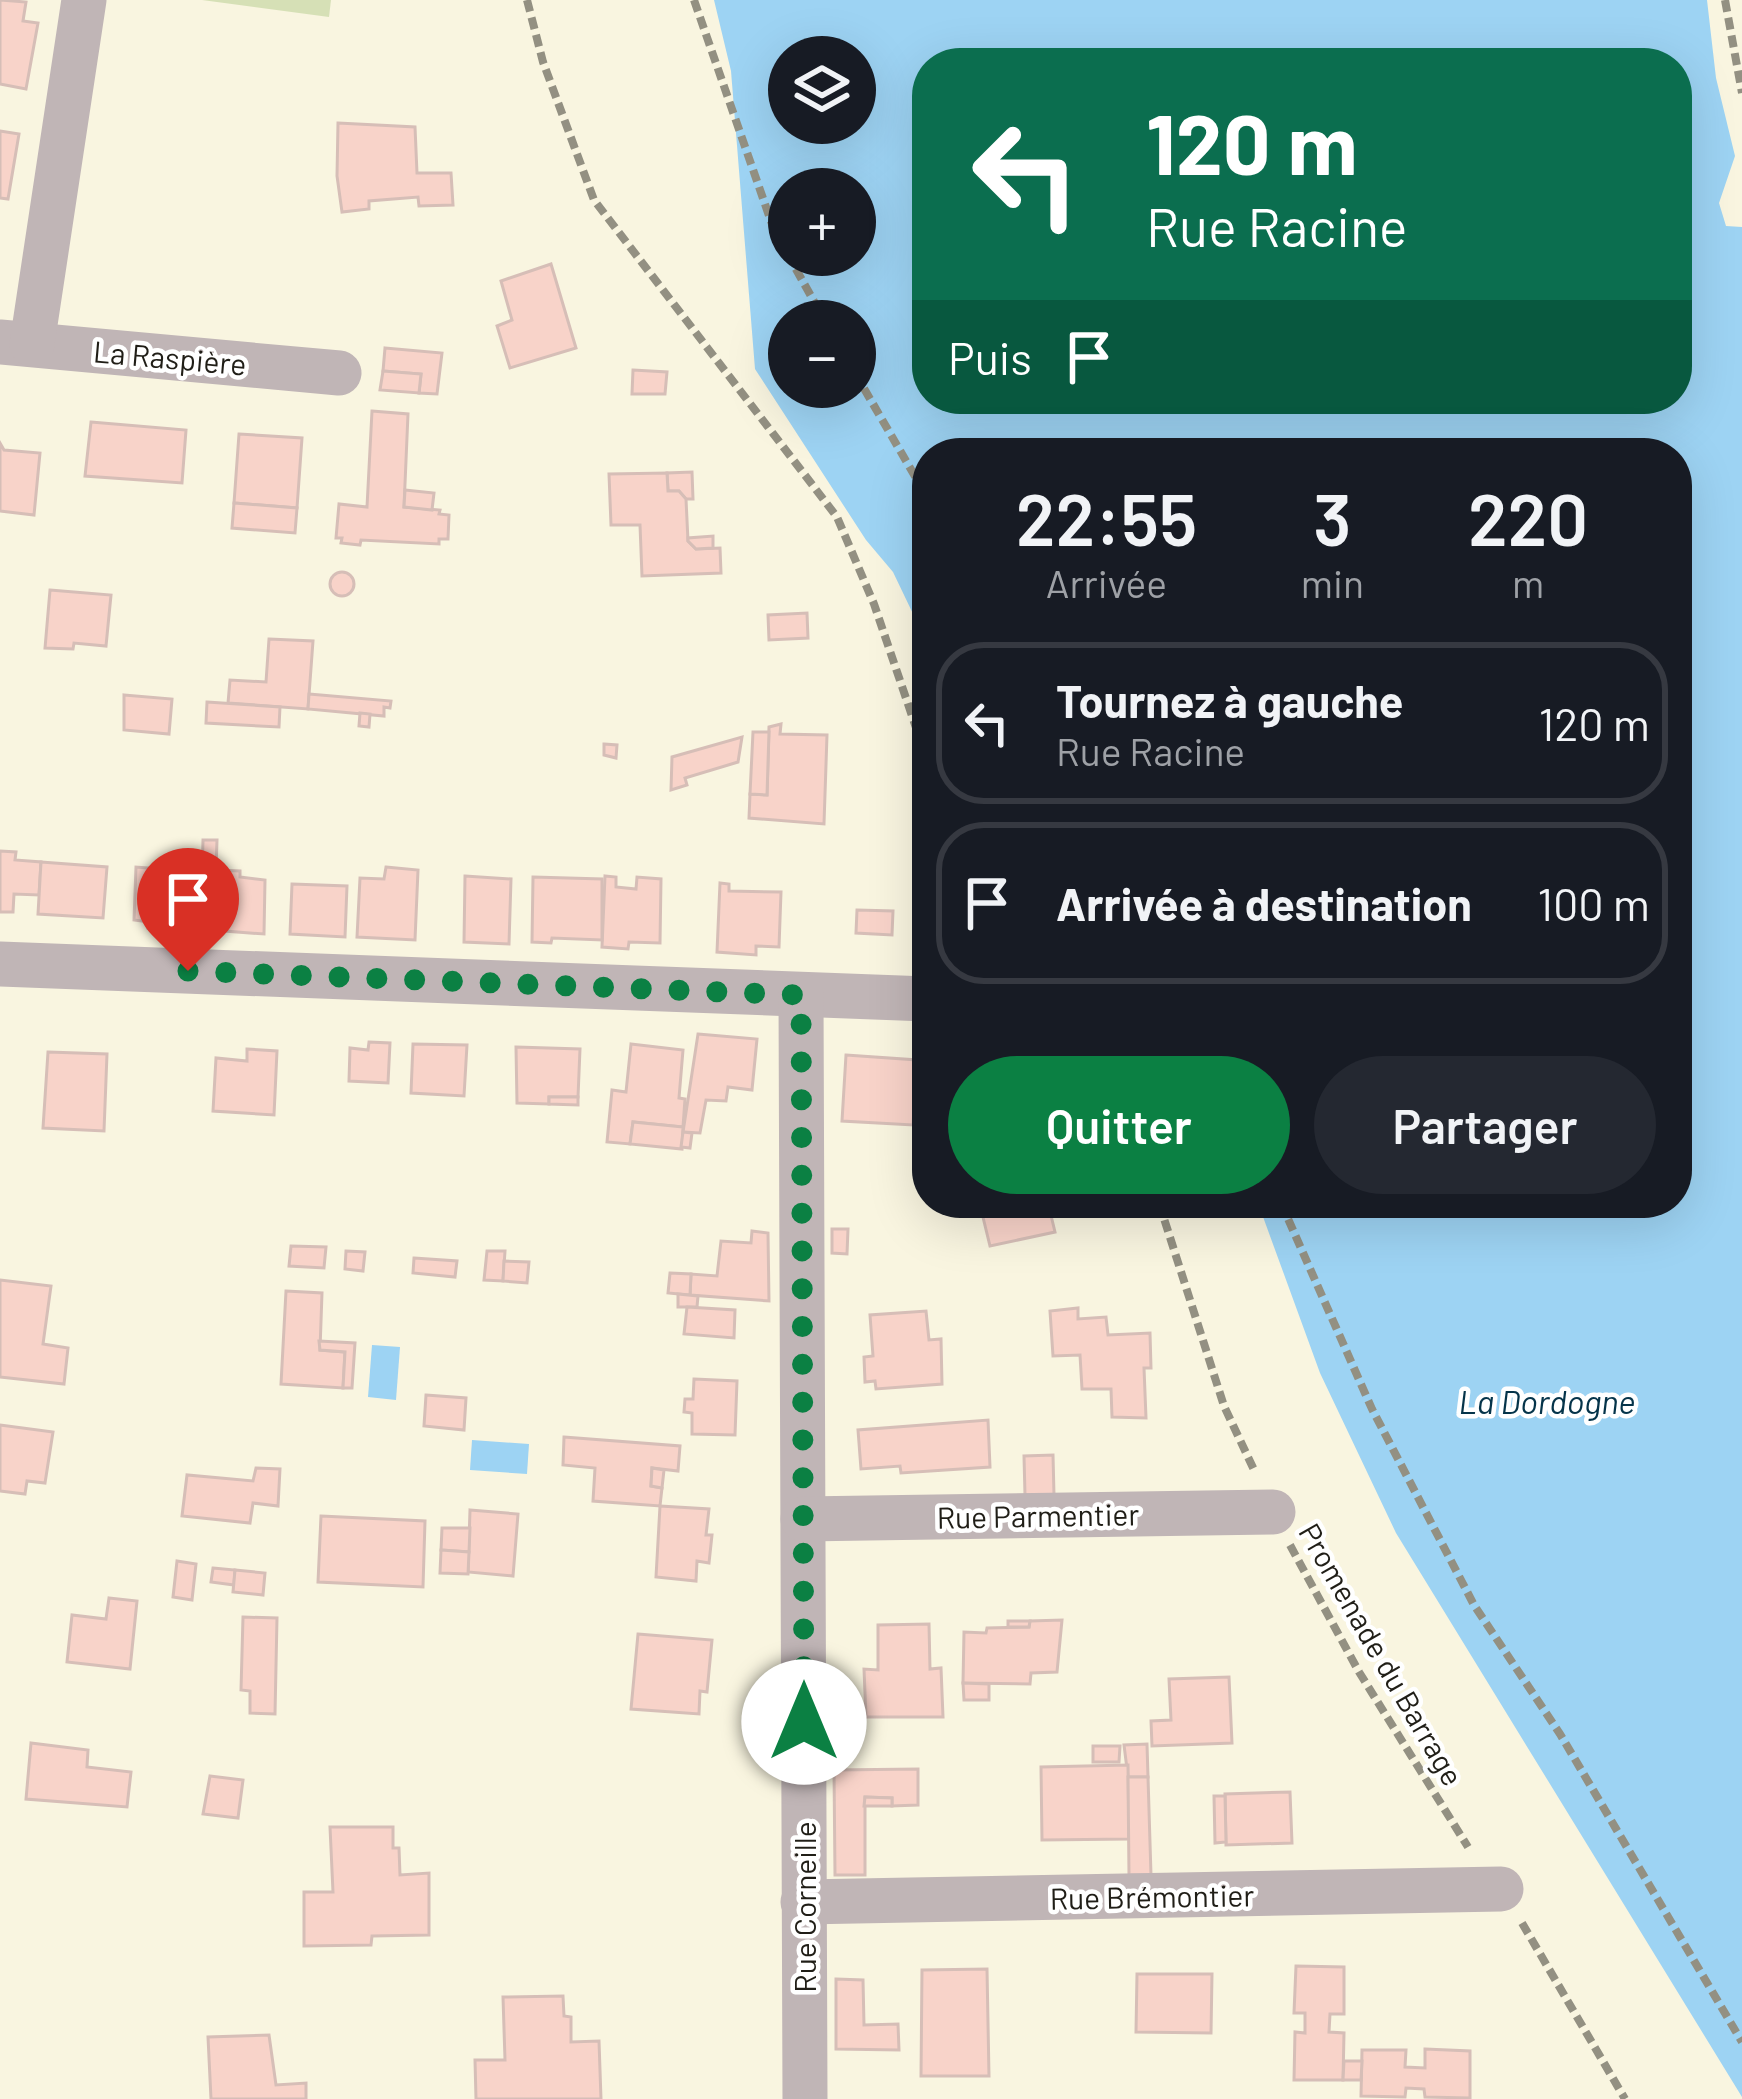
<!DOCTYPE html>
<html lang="fr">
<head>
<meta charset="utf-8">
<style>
	body { margin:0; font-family:Barlow,sans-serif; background:#242831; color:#f1f3f6; height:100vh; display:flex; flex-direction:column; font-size:45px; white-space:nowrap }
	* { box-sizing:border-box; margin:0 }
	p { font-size:39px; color:#9ea1a6 }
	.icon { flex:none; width:66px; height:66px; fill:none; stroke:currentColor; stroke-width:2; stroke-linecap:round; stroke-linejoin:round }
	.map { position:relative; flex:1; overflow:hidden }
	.sheet { position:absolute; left:912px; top:438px; width:780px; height:780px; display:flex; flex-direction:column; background:#171b24; border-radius:48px; box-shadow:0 12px 48px #0002 }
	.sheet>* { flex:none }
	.hud { position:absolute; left:912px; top:48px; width:780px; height:366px; border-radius:48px; box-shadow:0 12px 48px #0002; background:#0b6e4f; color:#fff; overflow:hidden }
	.buttons { position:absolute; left:768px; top:36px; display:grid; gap:24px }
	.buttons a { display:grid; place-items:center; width:108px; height:108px; border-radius:50%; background:#171b24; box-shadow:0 12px 48px #0002; font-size:60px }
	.pin { position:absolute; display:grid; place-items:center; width:102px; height:102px; color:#fff; margin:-123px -51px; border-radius:50% 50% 50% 0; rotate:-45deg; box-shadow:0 0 12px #0007 }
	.pin .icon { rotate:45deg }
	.me { position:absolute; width:132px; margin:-66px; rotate:0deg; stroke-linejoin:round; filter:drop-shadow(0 0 9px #0008) }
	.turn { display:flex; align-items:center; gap:42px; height:252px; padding:0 36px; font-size:54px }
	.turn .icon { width:156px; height:156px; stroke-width:2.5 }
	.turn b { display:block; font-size:84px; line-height:102px }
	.then { display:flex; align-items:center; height:114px; padding:0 36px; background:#0003; gap:24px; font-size:45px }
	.eta { display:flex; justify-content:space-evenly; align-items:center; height:204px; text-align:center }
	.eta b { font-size:72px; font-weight:600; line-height:84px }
	.action { display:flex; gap:24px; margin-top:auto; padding:24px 36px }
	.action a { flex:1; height:138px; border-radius:72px; background:#0b8043; color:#fff; font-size:48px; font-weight:600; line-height:138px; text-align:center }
	.action a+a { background:#242831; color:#f1f3f6 }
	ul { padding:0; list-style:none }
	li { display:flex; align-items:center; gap:36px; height:162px; margin:0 24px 18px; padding:0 12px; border:6px solid #363941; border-radius:48px }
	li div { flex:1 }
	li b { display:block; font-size:45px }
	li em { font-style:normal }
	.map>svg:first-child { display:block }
	.green { fill:#d6e0b6 }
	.water { fill:#9dd3f3; fill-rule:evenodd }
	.building { fill:#f8d3c9; stroke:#d6beb7; stroke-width:3 }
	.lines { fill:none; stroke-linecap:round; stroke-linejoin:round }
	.path { stroke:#939082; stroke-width:8; stroke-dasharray:12 6; stroke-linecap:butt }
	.street { stroke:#c0b5b6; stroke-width:45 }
	.route { stroke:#0b8043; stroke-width:21; stroke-dasharray:0 37.8 }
	.labels { text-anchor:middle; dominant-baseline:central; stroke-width:9; stroke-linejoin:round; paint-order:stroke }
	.street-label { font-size:30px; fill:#201e17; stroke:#fff }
	.water-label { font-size:33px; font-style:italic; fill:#05344a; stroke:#fff }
</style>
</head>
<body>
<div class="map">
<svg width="1742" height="2099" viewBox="0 0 1742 2099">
	<rect width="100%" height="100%" fill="#f9f5e0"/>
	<polygon class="green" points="202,0 331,0 329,17"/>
	<g class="water">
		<path d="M714,0H1707L1716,78L1735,156L1719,203L1726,226L1742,227V2097L1396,1533L1320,1373L1258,1203H1677V453H927V643L893,572L866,540L755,369L731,71ZM789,57H855V123H789ZM927,63H1677V399H927ZM789,189H855V255H789ZM789,321H855V387H789Z"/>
		<polygon points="372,1345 400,1347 396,1400 368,1397"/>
		<polygon points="472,1440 529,1444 527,1474 470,1470"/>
	</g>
	<g class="building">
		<polygon points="0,0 26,2 23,21 38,23 26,89 0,84"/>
		<polygon points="338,123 415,127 417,173 451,173 453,205 419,206 418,197 369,201 369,209 342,212 337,176"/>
		<polygon points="0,131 19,134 8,199 0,198"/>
		<polygon points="551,264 576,348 510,368 497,326 512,320 501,281"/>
		<polygon points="385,348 442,353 437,394 419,393 421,374 383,371"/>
		<polygon points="633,370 667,372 665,394 632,394"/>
		<polygon points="383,371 421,374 419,393 380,390"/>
		<polygon points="372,411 408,414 404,507 440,510 439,514 449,515 448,539 439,539 439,544 361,540 360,545 341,543 342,538 336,538 339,504 367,507"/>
		<polygon points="91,422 186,430 182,483 85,476"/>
		<polygon points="239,434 302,438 297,508 234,503"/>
		<polygon points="0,443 4,450 40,453 34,515 0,511"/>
		<polygon points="692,472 693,499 686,499 679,491 668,491 667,473"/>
		<polygon points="667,473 668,491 679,491 686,499 688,541 696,549 720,548 721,573 642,576 640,525 611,525 609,474"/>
		<polygon points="405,490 434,493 432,510 404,507"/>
		<polygon points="234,503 297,508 295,533 232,528"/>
		<polygon points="713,536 713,548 696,549 688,541 688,538"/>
		<circle cx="342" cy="584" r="12"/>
		<polygon points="50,590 111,595 106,646 74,643 73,649 45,648"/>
		<polygon points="807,613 808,638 769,640 768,615"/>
		<polygon points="269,639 313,641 308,709 228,703 230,680 266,682"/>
		<polygon points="309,694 391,701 390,708 384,707 384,716 308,709"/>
		<polygon points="124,695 172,699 169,734 124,730"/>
		<polygon points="207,702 280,707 279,727 206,723"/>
		<polygon points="360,713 370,714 369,727 359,726"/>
		<polygon points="781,724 780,734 827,735 824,824 749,818 750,794 767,795 769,727"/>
		<polygon points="753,732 769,732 767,795 750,794"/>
		<polygon points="742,737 738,762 685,778 687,785 671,790 672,757"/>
		<polygon points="604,744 617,745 616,758 604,755"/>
		<polygon points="203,840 217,840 216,870 240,871 240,877 265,880 264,934 225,931 225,923 201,922"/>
		<polygon points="0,851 16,852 15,860 41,862 39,895 14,894 13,912 0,912"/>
		<polygon points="188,852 203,853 198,921 185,920 184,929 148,928 149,922 134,920 136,867 161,869 161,875 186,877"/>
		<polygon points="41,862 107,867 103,918 38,914"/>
		<polygon points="386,867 418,870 415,940 357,937 360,878 384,879"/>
		<polygon points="465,876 511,879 509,944 464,942"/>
		<polygon points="605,876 616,877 616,887 636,889 637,877 661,879 660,943 629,942 628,949 602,947"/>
		<polygon points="533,877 602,879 602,940 552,938 551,943 532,942"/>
		<polygon points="720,883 729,884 729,891 781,892 779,947 756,946 756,955 717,952"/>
		<polygon points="292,884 347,886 345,937 290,934"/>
		<polygon points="857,910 893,911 892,935 856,933"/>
		<polygon points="698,1034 757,1039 752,1090 728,1087 726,1101 706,1100 700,1133 683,1132"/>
		<polygon points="369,1042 390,1043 388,1083 349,1081 350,1048 368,1050"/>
		<polygon points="413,1044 467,1045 464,1096 411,1093"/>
		<polygon points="631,1044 683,1050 679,1098 685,1099 683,1127 633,1122 630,1144 607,1142 612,1090 626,1092"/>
		<polygon points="516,1047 580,1049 578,1097 549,1097 549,1104 517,1103"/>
		<polygon points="247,1049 277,1051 274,1115 213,1111 216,1058 247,1061"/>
		<polygon points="48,1052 107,1054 104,1131 43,1128"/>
		<polygon points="846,1055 917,1060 913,1125 842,1121"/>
		<polygon points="549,1097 578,1097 578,1105 549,1104"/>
		<polygon points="633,1122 683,1127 682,1149 630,1144"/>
		<polygon points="683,1132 692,1133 690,1148 681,1147"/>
		<polygon points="1048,1203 1055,1232 990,1246 981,1209 996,1203"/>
		<polygon points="832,1229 848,1229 847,1254 832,1253"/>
		<polygon points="752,1231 768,1233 769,1301 690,1295 691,1274 717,1276 721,1241 751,1243"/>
		<polygon points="291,1246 326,1247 324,1268 289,1266"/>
		<polygon points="346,1251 365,1252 363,1271 345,1269"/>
		<polygon points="487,1251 505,1251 503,1281 484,1280"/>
		<polygon points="414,1258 457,1261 455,1277 413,1273"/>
		<polygon points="504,1261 529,1262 527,1283 503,1281"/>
		<polygon points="670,1273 691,1274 690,1295 668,1293"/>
		<polygon points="0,1280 51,1286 43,1344 68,1348 64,1384 0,1377"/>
		<polygon points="286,1291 322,1293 320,1350 345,1352 343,1388 281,1384"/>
		<polygon points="678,1294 698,1296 697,1307 678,1307"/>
		<polygon points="687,1307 735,1310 734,1338 684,1334"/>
		<polygon points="1078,1308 1078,1319 1106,1317 1108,1335 1150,1333 1151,1368 1144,1368 1146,1418 1112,1417 1111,1389 1082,1389 1080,1355 1053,1356 1050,1311"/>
		<polygon points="926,1311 929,1340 941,1339 942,1384 876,1389 875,1381 865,1382 864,1357 873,1356 870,1315"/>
		<polygon points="319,1341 355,1343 352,1388 343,1388 345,1352 320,1350"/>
		<polygon points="694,1379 737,1381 735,1435 692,1434 692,1413 684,1412 685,1399 693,1399"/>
		<polygon points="426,1395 466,1398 464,1430 424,1426"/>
		<polygon points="988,1420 990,1467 901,1473 900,1466 861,1469 858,1430"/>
		<polygon points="0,1425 53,1432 45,1483 27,1481 25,1494 0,1491"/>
		<polygon points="564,1437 680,1446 678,1471 652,1468 651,1486 662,1488 660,1506 593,1501 595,1468 563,1465"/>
		<polygon points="1053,1455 1054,1495 1025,1495 1024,1456"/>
		<polygon points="256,1468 280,1469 278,1506 253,1503 250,1523 182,1516 187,1475 253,1481"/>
		<polygon points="652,1468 664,1470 662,1488 651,1486"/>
		<polygon points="660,1506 709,1509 706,1535 712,1535 709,1563 697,1561 696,1581 656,1577"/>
		<polygon points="470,1510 518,1514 513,1576 468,1572"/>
		<polygon points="321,1516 425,1521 423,1587 318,1582"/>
		<polygon points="442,1528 470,1528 469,1552 441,1550"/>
		<polygon points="441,1550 469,1552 468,1574 440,1573"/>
		<polygon points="177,1561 196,1564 192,1600 173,1597"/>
		<polygon points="213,1568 235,1570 234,1585 211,1582"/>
		<polygon points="235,1570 265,1573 263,1595 233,1592"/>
		<polygon points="109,1598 137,1601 130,1669 67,1662 72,1615 106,1619"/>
		<polygon points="243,1617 277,1618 275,1714 250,1713 250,1691 241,1690"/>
		<polygon points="1062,1620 1057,1672 1031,1673 1030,1684 963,1683 964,1632 986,1633 987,1628 1029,1627 1030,1621"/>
		<polygon points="1008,1621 1030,1621 1029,1627 1008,1627"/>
		<polygon points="929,1624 930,1669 941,1668 943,1717 866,1717 864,1669 878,1670 878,1625"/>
		<polygon points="638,1634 712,1640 707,1692 700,1691 699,1714 631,1709"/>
		<polygon points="1229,1677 1232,1743 1152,1746 1151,1721 1171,1720 1169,1679"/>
		<polygon points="963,1683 989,1684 989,1700 964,1700"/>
		<polygon points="31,1743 88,1750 87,1767 131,1772 127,1807 26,1799"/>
		<polygon points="1147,1744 1148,1777 1128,1777 1124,1745"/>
		<polygon points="1093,1746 1120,1746 1119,1762 1093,1762"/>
		<polygon points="1128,1765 1129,1839 1042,1840 1041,1767"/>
		<polygon points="918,1769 918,1805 892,1806 892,1798 865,1797 865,1875 835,1875 834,1770"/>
		<polygon points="210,1776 243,1780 238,1818 203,1814"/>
		<polygon points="1128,1777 1148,1777 1151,1875 1129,1875"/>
		<polygon points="1290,1792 1292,1843 1226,1845 1225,1794"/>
		<polygon points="1214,1796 1225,1796 1226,1842 1215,1843"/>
		<polygon points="865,1797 892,1798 892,1806 864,1806"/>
		<polygon points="330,1827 393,1827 393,1848 399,1848 400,1875 429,1873 429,1935 372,1936 371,1945 304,1946 304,1892 333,1892"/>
		<polygon points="1296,1966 1344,1967 1344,2014 1330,2014 1329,2032 1344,2033 1343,2080 1294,2080 1295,2032 1305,2033 1305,2013 1294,2013"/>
		<polygon points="987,1969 989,2076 921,2076 922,1970"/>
		<polygon points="1137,1974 1212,1974 1211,2033 1136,2032"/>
		<polygon points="836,1979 863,1980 864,2025 898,2024 899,2050 836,2049"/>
		<polygon points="563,1996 564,2016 571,2017 571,2042 599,2041 601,2099 476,2099 475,2060 505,2060 503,1997"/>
		<polygon points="269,2035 276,2085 306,2083 306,2099 211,2099 208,2037"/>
		<polygon points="1425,2049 1470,2051 1470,2098 1425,2097 1424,2089 1406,2088 1405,2097 1361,2096 1362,2050 1406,2050 1405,2067 1425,2068"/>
		<polygon points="1344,2061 1362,2061 1361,2080 1343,2080"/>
	</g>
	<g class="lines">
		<g class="path">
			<polyline points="527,0 543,62 594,200 837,517 874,604 927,760"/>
			<polyline points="694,0 774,230 825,321"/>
			<polyline points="1725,0 1742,93"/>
			<polyline points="855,373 927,497"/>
			<polyline points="1159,1203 1224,1406 1255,1472"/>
			<polyline points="1281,1203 1372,1409 1474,1605 1560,1734 1742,2042"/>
			<polyline points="1290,1545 1359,1672 1468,1847"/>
			<polyline points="1522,1923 1625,2099"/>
		</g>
		<g class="street">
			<polyline points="0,342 339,373"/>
			<polyline points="32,344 84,0"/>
			<polyline points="0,964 927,999"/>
			<polyline points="801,995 805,2099"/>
			<polyline points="803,1519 1273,1512"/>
			<polyline points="803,1902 1501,1889"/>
		</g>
	</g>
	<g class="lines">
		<polyline class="route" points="188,971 801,995 804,1722"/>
	</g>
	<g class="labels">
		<g class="street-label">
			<text transform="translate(170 357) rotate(5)">La Raspière</text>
			<text transform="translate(1038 1515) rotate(-1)">Rue Parmentier</text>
			<text transform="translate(1382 1654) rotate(60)">Promenade du Barrage</text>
			<text transform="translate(1152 1896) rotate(-1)">Rue Brémontier</text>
			<text transform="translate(804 1907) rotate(-90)">Rue Corneille</text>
		</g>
		<g class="water-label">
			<text x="1547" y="1401">La Dordogne</text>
		</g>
	</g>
</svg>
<div class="buttons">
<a><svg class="icon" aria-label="layers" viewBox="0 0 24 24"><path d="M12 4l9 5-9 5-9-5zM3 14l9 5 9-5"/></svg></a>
<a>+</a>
<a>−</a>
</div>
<div class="pin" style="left:188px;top:971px;background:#d93025"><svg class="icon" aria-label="arrive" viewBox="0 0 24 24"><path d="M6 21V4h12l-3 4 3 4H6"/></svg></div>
<svg class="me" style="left:804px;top:1722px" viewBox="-20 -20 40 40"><circle r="19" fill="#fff"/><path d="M0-13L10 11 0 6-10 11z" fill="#0b8043"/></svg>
<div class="hud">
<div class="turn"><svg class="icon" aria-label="left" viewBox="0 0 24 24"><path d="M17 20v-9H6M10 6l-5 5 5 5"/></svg><div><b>120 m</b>Rue Racine</div></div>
<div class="then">Puis<svg class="icon" aria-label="arrive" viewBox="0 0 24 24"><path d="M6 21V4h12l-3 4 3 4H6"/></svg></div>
</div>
<section class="sheet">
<div class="eta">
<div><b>22:55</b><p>Arrivée</p></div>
<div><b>3</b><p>min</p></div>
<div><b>220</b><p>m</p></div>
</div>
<ul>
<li><svg class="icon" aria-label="left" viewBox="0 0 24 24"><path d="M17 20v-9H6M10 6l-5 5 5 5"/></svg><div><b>Tournez à gauche</b><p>Rue Racine</p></div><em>120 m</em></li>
<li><svg class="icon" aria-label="arrive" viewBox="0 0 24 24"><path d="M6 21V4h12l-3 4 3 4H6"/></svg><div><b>Arrivée à destination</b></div><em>100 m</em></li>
</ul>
<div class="action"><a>Quitter</a><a>Partager</a></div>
</section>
</div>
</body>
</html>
